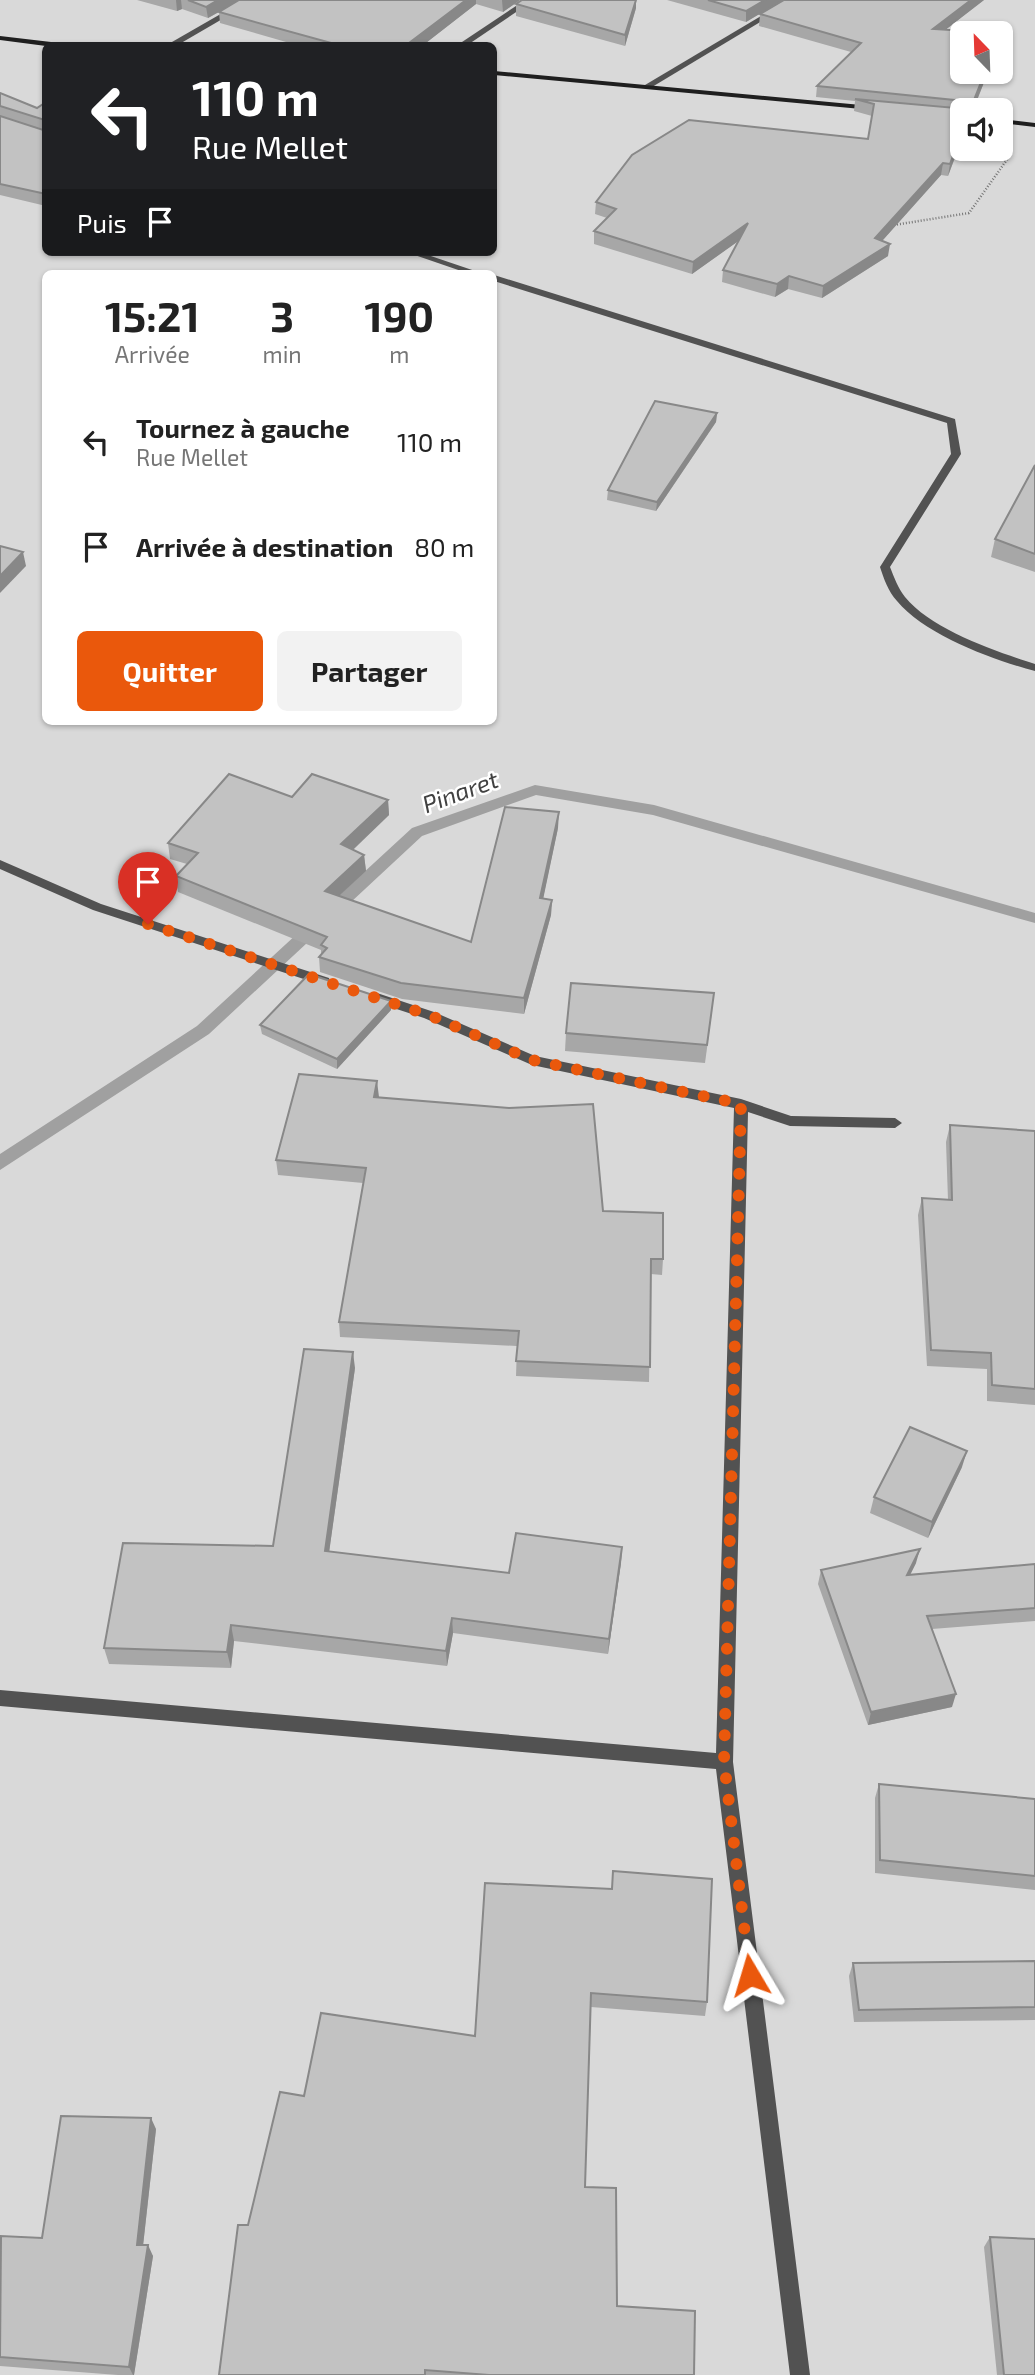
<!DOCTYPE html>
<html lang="fr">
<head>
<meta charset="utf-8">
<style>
	body { margin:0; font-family:"Exo 2",sans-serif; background:#f2f2f2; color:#222; height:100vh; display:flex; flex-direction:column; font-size:26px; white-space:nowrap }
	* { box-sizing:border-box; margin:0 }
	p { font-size:23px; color:#767676 }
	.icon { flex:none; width:38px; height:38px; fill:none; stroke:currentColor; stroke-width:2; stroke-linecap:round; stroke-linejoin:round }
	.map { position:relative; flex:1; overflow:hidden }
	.details { position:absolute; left:42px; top:270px; width:455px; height:455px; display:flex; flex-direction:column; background:#fff; border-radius:10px; box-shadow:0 2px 5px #0004 }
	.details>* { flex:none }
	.hud { position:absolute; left:42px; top:42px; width:455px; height:214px; border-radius:10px; box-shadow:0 2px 5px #0004; background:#202124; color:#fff; overflow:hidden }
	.needle { width:46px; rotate:337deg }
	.tools { position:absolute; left:950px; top:21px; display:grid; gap:14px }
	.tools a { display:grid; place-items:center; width:63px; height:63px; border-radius:10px; background:#fff; box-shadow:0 2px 5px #0004; font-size:35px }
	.pin { position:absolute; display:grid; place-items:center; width:60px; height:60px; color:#fff; margin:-72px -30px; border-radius:50% 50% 50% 0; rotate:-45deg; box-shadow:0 0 7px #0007 }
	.pin .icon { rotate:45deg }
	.me { position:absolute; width:77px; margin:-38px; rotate:353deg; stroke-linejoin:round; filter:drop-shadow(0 0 5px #0008) }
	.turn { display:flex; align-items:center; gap:24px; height:147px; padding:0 35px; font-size:32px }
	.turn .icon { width:91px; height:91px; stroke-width:2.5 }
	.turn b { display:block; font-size:49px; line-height:60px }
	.then { display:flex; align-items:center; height:66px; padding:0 35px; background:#0003; gap:14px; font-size:26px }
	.eta { display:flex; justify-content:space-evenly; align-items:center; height:119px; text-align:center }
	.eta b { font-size:42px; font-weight:700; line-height:49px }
	.button { display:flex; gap:14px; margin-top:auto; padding:14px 35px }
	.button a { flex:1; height:80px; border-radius:10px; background:#ea580c; color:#fff; font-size:28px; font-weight:700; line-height:80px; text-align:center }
	.button a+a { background:#f2f2f2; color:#222 }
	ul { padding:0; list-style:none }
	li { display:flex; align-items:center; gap:21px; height:105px; padding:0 35px }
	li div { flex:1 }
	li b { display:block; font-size:26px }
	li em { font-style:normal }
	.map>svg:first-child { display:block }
	.green { fill:#d9d9d9; fill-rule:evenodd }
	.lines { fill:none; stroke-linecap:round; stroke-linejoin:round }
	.stream { fill:#a0a0a0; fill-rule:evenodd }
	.path { stroke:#747474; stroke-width:2.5; stroke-dasharray:1 2; stroke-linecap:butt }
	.street { fill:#525252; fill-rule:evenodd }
	.secondary { fill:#1f1f1f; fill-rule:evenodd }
	.wall { fill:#a7a7a7 }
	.shaded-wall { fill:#888 }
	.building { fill:#c2c2c2; stroke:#888; stroke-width:2 }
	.route { stroke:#ea580c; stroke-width:12; stroke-dasharray:0 21.6 }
	.labels { text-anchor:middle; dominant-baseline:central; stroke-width:5; stroke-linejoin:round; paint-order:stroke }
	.water-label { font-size:24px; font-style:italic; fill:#414141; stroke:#fff }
</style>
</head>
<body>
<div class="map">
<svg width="1035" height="2375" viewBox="0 0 1035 2375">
	<rect width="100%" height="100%" fill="#fff"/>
	<path class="green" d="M0,0H1035V2375H0ZM962,33H1001V72H962ZM46,46H494V252H46ZM962,110H1001V149H962ZM46,273H494V721H46Z"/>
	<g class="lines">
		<polygon class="stream" points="535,785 654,805 1035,913 1035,923 653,815 536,795 422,836 209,1034 0,1170 0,1154 197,1026 412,828"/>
		<polyline class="path" points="894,225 969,213 1011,154"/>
		<g class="street">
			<polygon points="245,0 255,0 176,46 165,46"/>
			<polygon points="525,0 534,0 466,46 456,46"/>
			<polygon points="788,0 797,0 652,87 645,85"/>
			<polygon points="406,252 419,252 481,273 467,273"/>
			<path d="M494,275L955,419L961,454L890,567C894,577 898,588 905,597C932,630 995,651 1035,664V671C993,660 925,635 897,601C888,591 884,579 880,567L951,454L947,423L494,281Z"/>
			<polygon points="0,860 101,904 329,978 330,981 324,986 319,984 93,910 0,869"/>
			<polygon points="374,992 434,1012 535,1056 741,1099 791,1116 895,1118 902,1123 895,1128 790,1126 748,1112 733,1762 810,2375 790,2375 716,1769 0,1706 0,1690 716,1753 734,1108 532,1065 424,1018 369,1000 368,997 369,994"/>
		</g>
		<g class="secondary">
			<polygon points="0,36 68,44 72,46 46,46 0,40"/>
			<polygon points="494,71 872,106 876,108 872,110 494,75"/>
			<polygon points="1001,119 1035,123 1035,127 1001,123"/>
		</g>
	</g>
	<g class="wall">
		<polygon points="137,0 520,0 503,12 476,4 422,46 300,46 220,23 219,12 208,18 182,9 177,11"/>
		<polygon points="667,0 783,0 746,22"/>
		<polygon points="984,0 945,30 962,72 988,72 948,176 941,175 882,241 888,256 822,298 788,289 775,297 722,282 723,270 738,241 692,274 594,244 594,231 607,218 595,214 596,202 868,139 872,116 854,111 855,101 816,97 817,86 851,52 759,26 760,14"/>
		<polygon points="516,4 636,8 625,46 516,16"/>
		<polygon points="0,93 37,108 46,102 46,206 0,195"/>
		<polygon points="717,413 716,422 656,511 607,500 608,490"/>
		<polygon points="1035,465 1035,572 991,557 995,539"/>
		<polygon points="292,797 388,800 389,815 353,850 364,855 366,871 338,896 471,942 558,828 543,898 552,900 551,915 524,1014 402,999 320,972 319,957 321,954 321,950 178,892 176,876 187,864 170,859 168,843"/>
		<polygon points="391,1010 337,1069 262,1034 260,1025"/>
		<polygon points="712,1011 705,1063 565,1051 566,1033"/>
		<polygon points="378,1097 603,1211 663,1259 662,1275 651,1274 649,1382 516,1376 517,1346 340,1337 339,1322 363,1183 278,1175 276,1160"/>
		<polygon points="950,1125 1035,1131 1035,1405 987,1401 987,1369 927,1366 918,1215 922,1198 948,1200 946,1142"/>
		<polygon points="355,1368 329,1552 509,1573 622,1547 621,1563 608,1654 453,1633 447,1666 234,1641 231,1668 109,1664 104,1648 273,1546"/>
		<polygon points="962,1467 928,1538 870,1513 874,1497"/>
		<polygon points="916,1563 910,1575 1035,1564 1035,1621 932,1629 952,1707 868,1725 818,1584 821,1570"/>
		<polygon points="879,1784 1035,1799 1035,1890 875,1873 875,1798"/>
		<polygon points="485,1883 707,2002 705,2016 591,2007 585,2187 617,2306 694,2375 219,2375 248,2225 304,2096 475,2036"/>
		<polygon points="1035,1961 1035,2020 854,2022 849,1976 853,1963"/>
		<polygon points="156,2129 143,2245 153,2256 134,2375 118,2375 0,2366 0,2239 42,2238"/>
		<polygon points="990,2237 1035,2375 997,2375 984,2247"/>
	</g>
	<g class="shaded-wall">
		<polygon points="176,0 181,0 182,9 177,11"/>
		<polygon points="218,0 240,0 208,18 206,7"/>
		<polygon points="466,0 476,0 476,4 422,46 405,46"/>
		<polygon points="502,0 520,0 503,12"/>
		<polygon points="636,0 636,8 625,46 625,35"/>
		<polygon points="765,0 783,0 746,22 746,11"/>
		<polygon points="971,0 984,0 931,41 933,29"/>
		<polygon points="985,72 988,72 973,110 970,110"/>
		<polygon points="962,131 962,138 948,176 950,164"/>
		<polygon points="943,163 941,175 874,250 875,238"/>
		<polygon points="748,223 747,235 692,274 693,262"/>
		<polygon points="890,244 888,256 822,298 823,286"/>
		<polygon points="789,276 788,289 775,297 777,284"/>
		<polygon points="717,413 716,422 656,511 657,502"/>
		<polygon points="23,552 26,566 0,593 0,576"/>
		<polygon points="388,800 389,815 342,860 341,844"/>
		<polygon points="559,812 558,828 540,914 540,898"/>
		<polygon points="364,855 366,871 327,907 325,891"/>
		<polygon points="552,900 551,915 524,1014 524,998"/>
		<polygon points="391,1001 391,1010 337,1069 337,1059"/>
		<polygon points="377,1081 379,1097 374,1097"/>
		<polygon points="353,1352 355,1368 327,1567 325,1551"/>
		<polygon points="967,1451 962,1467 928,1538 932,1522"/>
		<polygon points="622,1547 621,1563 608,1654 609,1639"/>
		<polygon points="920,1549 916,1563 903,1589 907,1575"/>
		<polygon points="452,1618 453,1633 447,1666 446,1651"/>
		<polygon points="231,1625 234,1641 231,1668 227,1652"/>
		<polygon points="956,1694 952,1707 868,1725 871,1712"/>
		<polygon points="151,2118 156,2129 142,2255 137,2245"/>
		<polygon points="148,2245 153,2256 134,2375 133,2375 129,2367"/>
	</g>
	<g class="building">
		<polygon points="188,0 218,0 206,7"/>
		<polygon points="239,0 466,0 405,46 342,46 219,12"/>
		<polygon points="522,0 636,0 625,35 516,4"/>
		<polygon points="708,0 765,0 746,11"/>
		<polygon points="784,0 971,0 933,29 999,33 962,33 962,72 985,72 970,110 962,110 962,131 950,164 943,163 875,238 890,244 823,286 789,276 777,284 723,270 748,223 693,262 594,231 616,209 596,202 632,155 689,120 868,139 874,104 855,99 966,109 964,101 817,86 861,43 760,14"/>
		<polygon points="0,93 37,108 46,102 46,122 45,120 0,106"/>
		<polygon points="0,116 43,130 46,128 46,194 0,184"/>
		<polygon points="655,401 717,413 657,502 608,490"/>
		<polygon points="1035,465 1035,554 995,539"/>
		<polygon points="0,546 23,552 0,576"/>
		<polygon points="229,774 292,797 312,774 388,800 341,844 364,855 325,891 471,942 505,807 559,812 540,898 552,900 524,998 401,983 319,957 327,948 321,945 327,937 176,876 198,853 168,843"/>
		<polygon points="309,974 391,1001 337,1059 260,1025"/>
		<polygon points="571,983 714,993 707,1045 566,1033"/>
		<polygon points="299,1074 377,1081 374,1097 509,1108 593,1104 603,1211 663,1213 663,1259 651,1259 650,1367 516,1361 519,1331 339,1322 366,1168 276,1160"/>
		<polygon points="950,1125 1035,1131 1035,1389 992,1385 991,1353 931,1350 922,1198 952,1200"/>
		<polygon points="304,1349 353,1352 325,1551 509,1573 516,1533 622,1547 609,1639 452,1618 446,1651 231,1625 227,1652 104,1648 123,1543 273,1546"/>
		<polygon points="910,1427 967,1451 932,1522 874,1497"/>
		<polygon points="920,1549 907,1575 1035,1564 1035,1608 927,1616 956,1694 871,1712 821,1570"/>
		<polygon points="879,1784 1035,1799 1035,1876 880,1860"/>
		<polygon points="613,1871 712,1879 707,2002 591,1993 585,2187 616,2188 617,2306 695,2311 694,2375 489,2375 425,2370 425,2375 219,2375 238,2225 248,2225 280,2092 304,2096 321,2013 475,2036 485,1883 612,1889"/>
		<polygon points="1035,1961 1035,2007 859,2010 853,1963"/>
		<polygon points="61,2116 151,2118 137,2245 148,2245 129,2367 0,2357 1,2236 42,2238"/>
		<polygon points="990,2237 1035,2239 1035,2375 1004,2375"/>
	</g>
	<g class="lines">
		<polyline class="route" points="148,924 429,1015 532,1060 741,1104 724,1762 750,1975"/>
	</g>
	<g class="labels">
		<g class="water-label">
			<text transform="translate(460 791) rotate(-20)">Pinaret</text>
		</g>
	</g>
</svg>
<div class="tools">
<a><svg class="needle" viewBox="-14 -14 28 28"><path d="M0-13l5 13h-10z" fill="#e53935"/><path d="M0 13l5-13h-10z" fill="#767676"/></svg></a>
<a><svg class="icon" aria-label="sound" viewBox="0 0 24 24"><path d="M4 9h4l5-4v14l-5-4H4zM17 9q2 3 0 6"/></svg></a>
</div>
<div class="pin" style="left:148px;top:924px;background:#d93025"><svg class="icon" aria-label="arrive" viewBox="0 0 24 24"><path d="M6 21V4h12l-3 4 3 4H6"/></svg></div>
<svg class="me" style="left:750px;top:1975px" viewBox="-20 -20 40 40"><path d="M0-17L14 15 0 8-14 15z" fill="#ea580c" stroke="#fff" stroke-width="4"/></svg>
<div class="hud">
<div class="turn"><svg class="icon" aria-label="left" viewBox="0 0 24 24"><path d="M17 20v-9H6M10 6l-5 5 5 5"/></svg><div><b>110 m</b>Rue Mellet</div></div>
<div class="then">Puis<svg class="icon" aria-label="arrive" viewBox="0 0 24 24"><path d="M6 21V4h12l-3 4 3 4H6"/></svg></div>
</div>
<section class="details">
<div class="eta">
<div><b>15:21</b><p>Arrivée</p></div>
<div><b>3</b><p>min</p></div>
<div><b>190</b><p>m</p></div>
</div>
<ul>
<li><svg class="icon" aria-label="left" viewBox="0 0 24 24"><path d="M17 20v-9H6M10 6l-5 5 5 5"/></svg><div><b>Tournez à gauche</b><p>Rue Mellet</p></div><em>110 m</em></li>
<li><svg class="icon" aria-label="arrive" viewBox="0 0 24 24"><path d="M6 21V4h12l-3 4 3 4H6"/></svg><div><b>Arrivée à destination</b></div><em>80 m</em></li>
</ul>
<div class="button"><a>Quitter</a><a>Partager</a></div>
</section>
</div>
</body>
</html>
